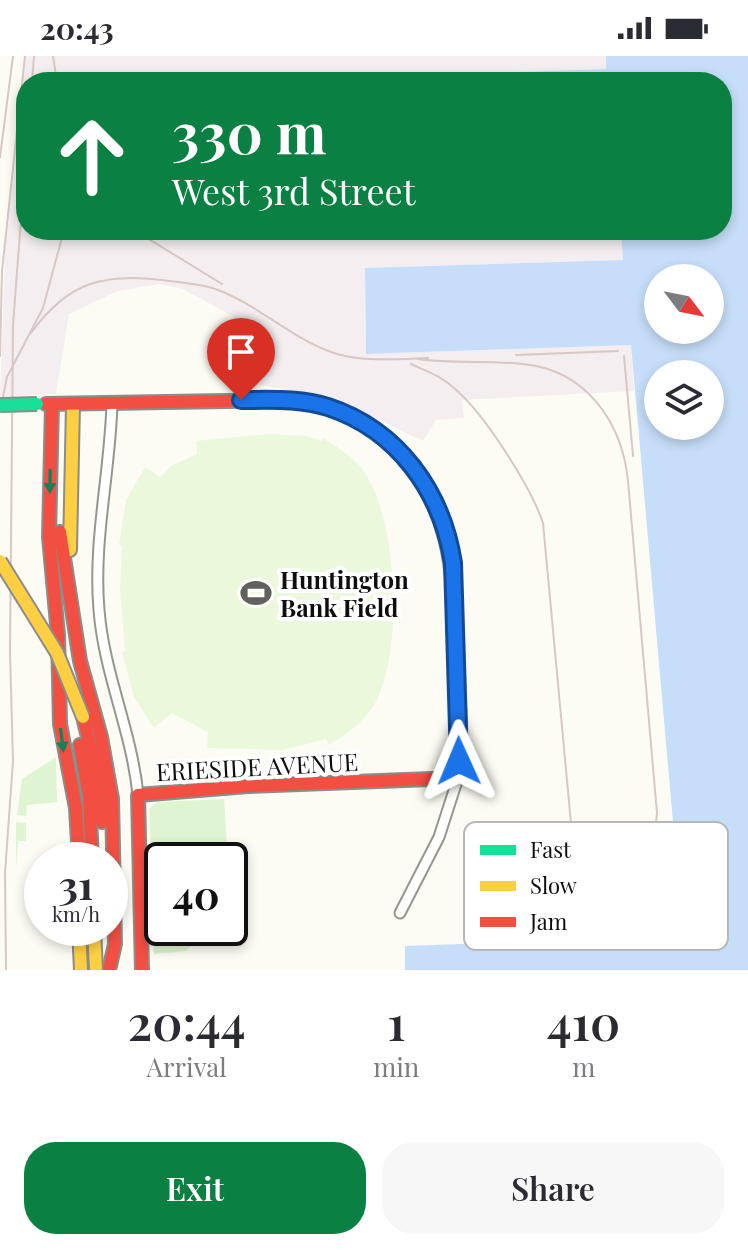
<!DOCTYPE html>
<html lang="en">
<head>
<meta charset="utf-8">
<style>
	body { margin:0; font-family:"Playfair Display",serif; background:#f7f7f7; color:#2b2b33; height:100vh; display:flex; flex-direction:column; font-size:30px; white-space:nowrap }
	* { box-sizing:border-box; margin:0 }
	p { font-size:26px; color:#7c7c81 }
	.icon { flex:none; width:44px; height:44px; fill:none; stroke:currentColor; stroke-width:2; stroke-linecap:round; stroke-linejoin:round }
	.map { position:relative; height:914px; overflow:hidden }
	.details { display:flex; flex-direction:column; background:#fff; flex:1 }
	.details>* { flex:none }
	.hud { position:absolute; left:16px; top:16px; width:716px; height:168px; border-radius:32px; box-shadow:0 4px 12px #0003; background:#0b8043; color:#fff; overflow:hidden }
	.needle { width:52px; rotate:122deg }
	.tools { position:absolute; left:644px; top:208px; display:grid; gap:16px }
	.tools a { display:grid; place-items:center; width:80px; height:80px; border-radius:50%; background:#fff; box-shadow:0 4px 12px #0003; font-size:40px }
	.speed { position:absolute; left:24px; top:786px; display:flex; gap:16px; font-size:40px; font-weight:700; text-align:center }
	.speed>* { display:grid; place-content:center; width:104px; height:104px; border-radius:50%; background:#fff; box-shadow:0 4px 12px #0003; line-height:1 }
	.speed small { font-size:20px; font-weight:400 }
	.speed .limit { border:4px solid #111; border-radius:12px; background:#fff; color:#111 }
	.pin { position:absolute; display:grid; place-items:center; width:68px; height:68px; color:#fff; margin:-82px -34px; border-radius:50% 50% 50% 0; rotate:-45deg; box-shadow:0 0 8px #0007 }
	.pin .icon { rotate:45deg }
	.me { position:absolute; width:88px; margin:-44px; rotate:359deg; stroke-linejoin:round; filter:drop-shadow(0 0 6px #0008) }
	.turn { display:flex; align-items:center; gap:28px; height:168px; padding:0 24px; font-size:36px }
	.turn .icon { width:104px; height:104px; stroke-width:2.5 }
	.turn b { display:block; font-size:56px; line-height:68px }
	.eta { display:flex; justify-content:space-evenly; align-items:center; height:136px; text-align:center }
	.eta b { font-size:48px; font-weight:600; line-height:56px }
	.cta { display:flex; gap:16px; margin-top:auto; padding:16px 24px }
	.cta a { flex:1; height:92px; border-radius:32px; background:#0b8043; color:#fff; font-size:32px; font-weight:600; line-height:92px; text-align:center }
	.cta a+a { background:#f7f7f7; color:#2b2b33 }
	.status { display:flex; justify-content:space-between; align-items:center; height:56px; padding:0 40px; background:#fff; direction:ltr }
	.status svg { height:22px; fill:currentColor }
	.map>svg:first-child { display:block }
	.industrial { fill:#f4eef0 }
	.green { fill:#dff4d1 }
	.pitch { fill:#ebf8dc }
	.water { fill:#c6def9; fill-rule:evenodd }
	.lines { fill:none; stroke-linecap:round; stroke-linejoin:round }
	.street-casing { stroke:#959592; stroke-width:13 }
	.fast-casing { stroke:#8c8c88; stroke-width:16 }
	.slow-casing { stroke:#8c8c88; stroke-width:16 }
	.jam-casing { stroke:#8c8c88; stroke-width:16 }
	.street { stroke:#fffffd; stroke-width:9 }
	.fast { stroke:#16e098; stroke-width:12 }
	.slow { stroke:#ffcf43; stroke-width:12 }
	.jam { stroke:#f24e42; stroke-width:12 }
	.tram { stroke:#d9c7c3; stroke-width:2 }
	.rail { stroke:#d9c7c3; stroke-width:2 }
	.fast-bridge-casing { stroke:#8c8c88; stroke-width:16; stroke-linecap:butt }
	.slow-bridge-casing { stroke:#8c8c88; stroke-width:16; stroke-linecap:butt }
	.fast-bridge { stroke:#16e098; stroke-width:12 }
	.slow-bridge { stroke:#ffcf43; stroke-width:12 }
	.oneway { fill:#12825a }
	.route-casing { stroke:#114b97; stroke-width:20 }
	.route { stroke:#1a73e8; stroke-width:14 }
	.labels { text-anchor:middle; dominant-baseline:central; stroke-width:8; stroke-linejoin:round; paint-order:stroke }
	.poi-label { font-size:24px; font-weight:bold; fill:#0e0e0e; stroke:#fff; text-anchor:start }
	.street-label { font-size:24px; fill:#0e0e0e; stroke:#fff }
	.key { fill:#fff; stroke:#b7b7b7; stroke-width:2 }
	.key-label { font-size:22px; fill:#0e0e0e }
</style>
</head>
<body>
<div class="status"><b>20:43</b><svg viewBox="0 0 49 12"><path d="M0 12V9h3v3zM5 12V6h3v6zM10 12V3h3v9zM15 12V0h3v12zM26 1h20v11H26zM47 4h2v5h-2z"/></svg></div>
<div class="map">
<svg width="748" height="914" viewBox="0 0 748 914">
	<rect width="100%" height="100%" fill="#fcfcf4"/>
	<polygon class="industrial" points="25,0 606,0 607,13 359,21 358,26 26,26 26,174 621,174 623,204 365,212 366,298 631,289 634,335 462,344 464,362 436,364 423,385 328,340 244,327 249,269 183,233 159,228 118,235 69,258 56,338 0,340 6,173"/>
	<g class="green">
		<polygon points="56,701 57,746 27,749 26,760 17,759 22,723"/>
		<polygon points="224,743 228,804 162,804 162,872 209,872 186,895 154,898 149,753 157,746"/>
		<polygon points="16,766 26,767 26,785 18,785 16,813"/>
	</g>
	<path class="pitch" d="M269,378L306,380L322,385L323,382C339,392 355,402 365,417C398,466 404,597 374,649C363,667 347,678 329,689L326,683L282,694L207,692L208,676L172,657L154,672L134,641L122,596L125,595L120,533L122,490L119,489L126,444L145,411L160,421L171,410L197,398L196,385Z"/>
	<path class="water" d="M606,0H748V914H405V890L683,880L631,289L366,298L365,212L623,204L621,174H722V26H358V21L606,13ZM658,222H710V274H658ZM658,318H710V370H658Z"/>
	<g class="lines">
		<g class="street-casing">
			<g id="street">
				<path d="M112,348C110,417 93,485 99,554C104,618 132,676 138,739"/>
				<polyline points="400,857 439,781 458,722"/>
			</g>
		</g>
		<g class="fast-casing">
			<path id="fast" d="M395,390C456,459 453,520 457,607C458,641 462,677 459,711"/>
		</g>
		<g class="slow-casing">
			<g id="slow">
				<polyline points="70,494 73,348"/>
				<polyline points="79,872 81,914"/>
				<polyline points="94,872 96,914"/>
			</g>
		</g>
		<g class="jam-casing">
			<g id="jam">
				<path d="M46,348L290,344C332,349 363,364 395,390"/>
				<polyline points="52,348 49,481 58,579 60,668 76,752 79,804"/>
				<polyline points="60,476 80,605 101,681 112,743 115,888 109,914"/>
				<polyline points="83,661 97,717 102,766"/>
				<polyline points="80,689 89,740 92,804"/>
				<polyline points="142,914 138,739 248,730 458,722 459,711"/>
			</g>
		</g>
		<use href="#street" class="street"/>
		<use href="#fast" class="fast"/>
		<use href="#slow" class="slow"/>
		<use href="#jam" class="jam"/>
		<g class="tram">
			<polyline points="32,26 34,0"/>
			<polyline points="6,914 5,817 13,705 10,596 13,269 26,97"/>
		</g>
		<g class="rail">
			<polyline points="53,0 57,26"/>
			<polyline points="294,26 350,17"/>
			<polyline points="0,101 13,0"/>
			<polyline points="134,174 222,228"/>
			<path d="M31,277C70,223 106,217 170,225C186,227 203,228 218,234C260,250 293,284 337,298C364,306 400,303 428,302"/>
			<polyline points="516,299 618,295"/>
			<polyline points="0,300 2,215 25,0"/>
			<polyline points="624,300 633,400"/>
			<path d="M418,303C454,308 488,304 523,308C586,314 622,366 628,425L657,757L654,786L646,805"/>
			<path d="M411,308C426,315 441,320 454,332C484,357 531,431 543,467L575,810"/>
			<polyline points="0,356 7,321 43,252 64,174"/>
		</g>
		<g class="fast-bridge-casing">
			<polyline id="fast-bridge" points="0,349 37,348"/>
		</g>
		<g class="slow-bridge-casing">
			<polyline id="slow-bridge" points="0,505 57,597 83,661"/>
		</g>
		<use href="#fast-bridge" class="fast-bridge"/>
		<use href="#slow-bridge" class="slow-bridge"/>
	</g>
	<defs><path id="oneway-solid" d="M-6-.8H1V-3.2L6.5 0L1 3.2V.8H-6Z" transform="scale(2)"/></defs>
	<g class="oneway">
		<use href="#oneway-solid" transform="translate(50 425) rotate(91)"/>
		<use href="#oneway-solid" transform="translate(62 684) rotate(83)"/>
	</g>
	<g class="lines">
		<g class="route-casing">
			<path id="route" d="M241,344C270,344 300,342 328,351C398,374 442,436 453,507L459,705"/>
		</g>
		<use href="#route" class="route"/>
	</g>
	<defs>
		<g id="stadium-bare" transform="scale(2.4)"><path d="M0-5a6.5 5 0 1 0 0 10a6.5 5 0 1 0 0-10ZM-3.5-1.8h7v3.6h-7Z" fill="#61615e" stroke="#fff" stroke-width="2.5" paint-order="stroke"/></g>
	</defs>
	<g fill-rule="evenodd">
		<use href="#stadium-bare" x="256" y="537"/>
	</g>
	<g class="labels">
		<g class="poi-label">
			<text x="280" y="523">Huntington<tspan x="280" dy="28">Bank Field</tspan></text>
		</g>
		<g class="street-label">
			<text transform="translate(257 710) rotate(-3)">ERIESIDE AVENUE</text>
		</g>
	</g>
	<rect x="464" y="766" width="264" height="128" rx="12" class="key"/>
	<rect x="480" y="789" width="36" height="10" fill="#16e098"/>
	<rect x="480" y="825" width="36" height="10" fill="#ffcf43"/>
	<rect x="480" y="861" width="36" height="10" fill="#f24e42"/>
	<g class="key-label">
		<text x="530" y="802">Fast</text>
		<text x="530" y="838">Slow</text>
		<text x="530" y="874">Jam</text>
	</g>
</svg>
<div class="tools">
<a><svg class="needle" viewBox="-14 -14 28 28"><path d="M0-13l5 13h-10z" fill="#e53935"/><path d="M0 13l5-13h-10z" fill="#7c7c81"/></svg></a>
<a><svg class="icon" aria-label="layers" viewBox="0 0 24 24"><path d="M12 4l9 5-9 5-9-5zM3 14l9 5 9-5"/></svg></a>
</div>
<div class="speed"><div>31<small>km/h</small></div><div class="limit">40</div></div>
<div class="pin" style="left:241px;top:344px;background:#d93025"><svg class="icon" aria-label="arrive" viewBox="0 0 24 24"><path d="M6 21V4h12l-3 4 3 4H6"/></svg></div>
<svg class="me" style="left:459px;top:705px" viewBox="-20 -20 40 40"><path d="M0-17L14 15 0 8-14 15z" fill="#1a73e8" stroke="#fff" stroke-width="4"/></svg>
<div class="hud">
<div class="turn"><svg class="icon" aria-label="ahead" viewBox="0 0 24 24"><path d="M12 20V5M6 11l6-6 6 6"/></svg><div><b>330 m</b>West 3rd Street</div></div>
</div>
</div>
<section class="details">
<div class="eta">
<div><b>20:44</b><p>Arrival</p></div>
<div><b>1</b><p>min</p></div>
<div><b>410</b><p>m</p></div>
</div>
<div class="cta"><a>Exit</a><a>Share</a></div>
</section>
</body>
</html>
